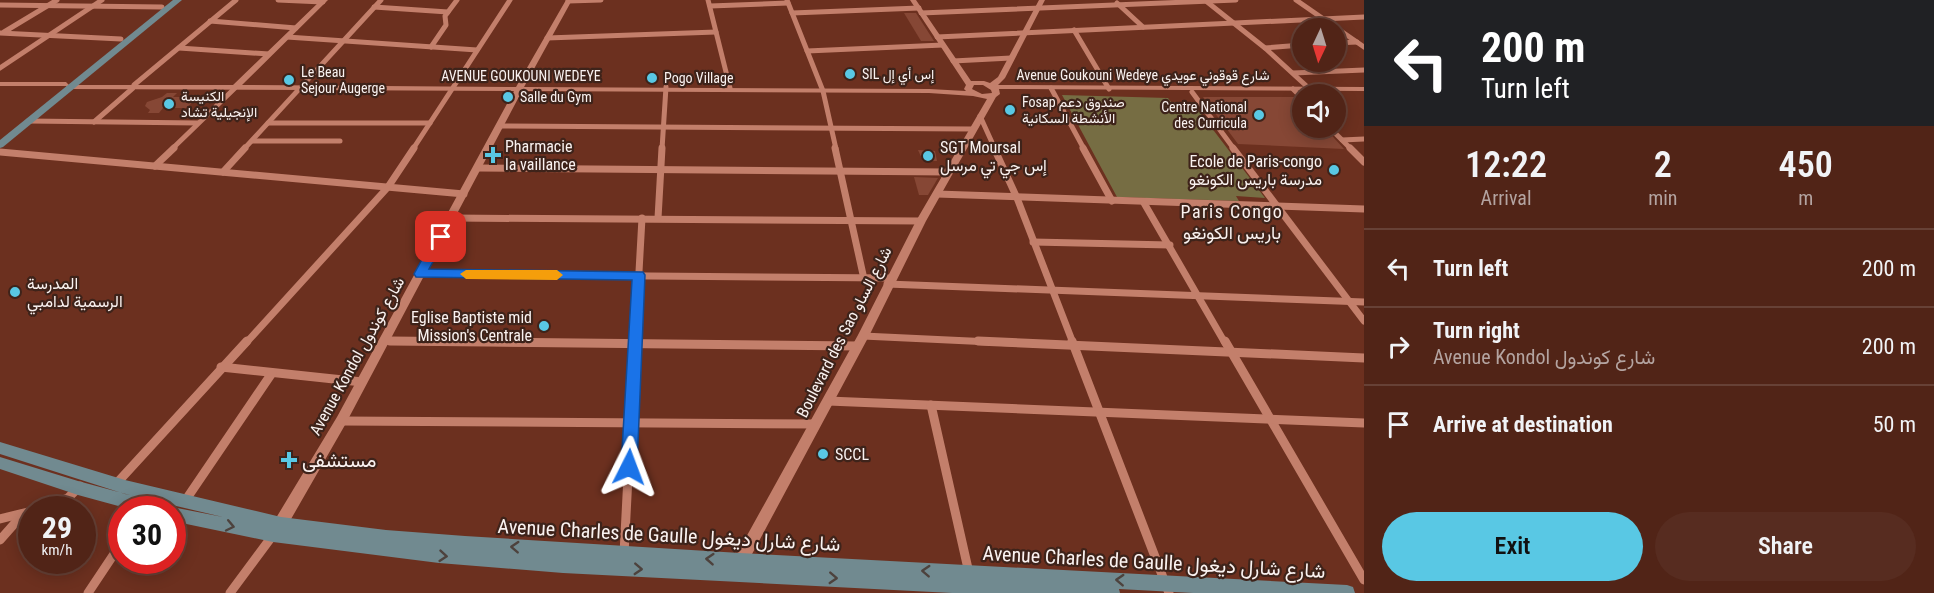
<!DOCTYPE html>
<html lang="en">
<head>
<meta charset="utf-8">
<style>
	body { margin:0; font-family:"Roboto Condensed",Vazirmatn,sans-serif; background:#572c20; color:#f1f3f6; height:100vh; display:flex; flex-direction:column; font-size:22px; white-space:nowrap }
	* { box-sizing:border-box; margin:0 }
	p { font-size:20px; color:#b4a4a1 }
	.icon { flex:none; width:33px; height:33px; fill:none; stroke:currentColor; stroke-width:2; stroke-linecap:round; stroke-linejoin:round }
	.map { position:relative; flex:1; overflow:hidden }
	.details { display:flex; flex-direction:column; background:#512417; width:570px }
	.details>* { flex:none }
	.guide { background:#202124; color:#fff; overflow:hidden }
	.needle { width:39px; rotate:184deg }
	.controls { position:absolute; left:1292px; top:18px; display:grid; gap:12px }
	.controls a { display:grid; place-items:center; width:54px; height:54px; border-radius:50%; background:#512417; box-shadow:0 3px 15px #0003,0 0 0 2px #674136; font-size:30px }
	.speed { position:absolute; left:18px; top:496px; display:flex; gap:12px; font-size:30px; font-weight:700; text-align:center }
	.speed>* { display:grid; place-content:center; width:78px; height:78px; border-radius:50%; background:#512417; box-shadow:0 3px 15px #0003,0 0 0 2px #674136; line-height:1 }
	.speed small { font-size:15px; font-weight:400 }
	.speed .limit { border:9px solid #d22; background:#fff; color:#111 }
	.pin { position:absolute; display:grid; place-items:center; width:51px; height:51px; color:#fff; margin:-26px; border-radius:12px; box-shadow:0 3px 9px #0006 }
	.me { position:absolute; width:66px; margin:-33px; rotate:3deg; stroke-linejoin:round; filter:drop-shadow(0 0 4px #0008) }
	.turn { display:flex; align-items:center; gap:21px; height:126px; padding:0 18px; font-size:27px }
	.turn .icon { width:78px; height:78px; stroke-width:2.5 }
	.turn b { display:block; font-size:42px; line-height:51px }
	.eta { display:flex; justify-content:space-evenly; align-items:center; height:102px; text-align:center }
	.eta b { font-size:36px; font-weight:600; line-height:42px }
	.primary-button { display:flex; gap:12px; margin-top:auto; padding:12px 18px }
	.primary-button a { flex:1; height:69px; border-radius:36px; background:#59c8e4; color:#111; font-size:24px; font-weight:600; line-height:69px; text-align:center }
	.primary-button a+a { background:#572c20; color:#f1f3f6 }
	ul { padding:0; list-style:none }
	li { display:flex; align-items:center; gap:18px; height:78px; padding:0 18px; border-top:2px solid #674136 }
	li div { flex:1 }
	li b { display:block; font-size:22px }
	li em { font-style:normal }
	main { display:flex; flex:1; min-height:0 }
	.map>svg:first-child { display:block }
	.green { fill:#766d43 }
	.building { fill:#864735 }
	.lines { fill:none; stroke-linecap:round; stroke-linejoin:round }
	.street-far2 { stroke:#c37f6b; stroke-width:5 }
	.street-far1 { stroke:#c37f6b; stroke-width:7 }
	.street { stroke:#c37f6b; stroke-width:9 }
	.secondary { fill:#c37f6b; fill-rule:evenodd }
	.primary { fill:#718a90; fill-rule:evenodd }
	.oneway { stroke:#4d423d }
	.route { fill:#1a73e8; stroke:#114b97; stroke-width:1.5 }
	.slow { fill:#f59e0b }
	.poi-dot { fill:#59c8e4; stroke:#3e231a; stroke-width:2 }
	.labels { text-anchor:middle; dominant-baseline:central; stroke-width:4.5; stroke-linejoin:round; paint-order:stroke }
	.far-poi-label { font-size:14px; fill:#faf2f0; stroke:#3e231a; text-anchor:start }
	.far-street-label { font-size:14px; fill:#faf2f0; stroke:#3e231a }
	.poi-label { font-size:16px; fill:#faf2f0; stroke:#3e231a; text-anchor:start }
	.street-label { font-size:16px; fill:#faf2f0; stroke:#3e231a }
	.neighbourhood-label { font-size:18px; letter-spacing:1.5px; fill:#faf2f0; stroke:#3e231a }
	.near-poi-label { font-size:20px; fill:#faf2f0; stroke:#3e231a; text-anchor:start }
	.near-street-label { font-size:20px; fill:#faf2f0; stroke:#3e231a }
</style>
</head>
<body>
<main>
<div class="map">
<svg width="1364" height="593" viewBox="0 0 1364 593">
	<rect width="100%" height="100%" fill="#6c301f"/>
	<polygon class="green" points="1062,95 1168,98 1171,102 1192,102 1265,198 1236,196 1239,201 1117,197"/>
	<g class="building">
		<polygon points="904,13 916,13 934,41 921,41"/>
		<polygon points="167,93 177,93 173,97 197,97 187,108 163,108 159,113 148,113 150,110 145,106 147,102 162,97"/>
		<polygon points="1203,97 1294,97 1302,103 1302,128 1325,128 1344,149 1238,144"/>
		<polygon points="918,150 935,151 937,161 923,161"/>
		<polygon points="914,177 938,178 928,195 919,195"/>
	</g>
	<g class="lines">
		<g class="street-far2">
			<polyline points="278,0 323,2"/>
			<polyline points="708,0 730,88"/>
			<polyline points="787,0 823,91 836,149"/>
			<polyline points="1296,0 1364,47"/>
			<polyline points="568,1 601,0"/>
			<polyline points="1206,1 1265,48 1313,92"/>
			<polyline points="1117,3 1143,27"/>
			<polyline points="0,5 162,7"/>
			<polyline points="710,6 788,3"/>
			<polyline points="374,7 448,12"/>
			<polyline points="792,13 919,8"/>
			<polyline points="921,13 1236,0"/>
			<polyline points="210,21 296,28"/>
			<polyline points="1074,30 1109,89"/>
			<polyline points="4,32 57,0"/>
			<polyline points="0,33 121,39"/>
			<polyline points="287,37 477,50"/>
			<polyline points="937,37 1364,17"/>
			<polyline points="547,38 716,32"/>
			<polyline points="1335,43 1357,42"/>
			<polyline points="431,47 446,25 445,16 457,0"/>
			<polyline points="179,48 269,54"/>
			<polyline points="1265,48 1302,45"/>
			<polyline points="807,51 943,45"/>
			<polyline points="953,61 1011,58"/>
			<polyline points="0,68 102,0"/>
			<polyline points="1293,73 1364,70"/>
			<polyline points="134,85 236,0"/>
			<polyline points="1051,88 1084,149"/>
			<polyline points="1293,89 1302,98"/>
			<polyline points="1192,92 1234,149"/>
			<polyline points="980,116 995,149"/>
			<polyline points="28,121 198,123"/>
			<polyline points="94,122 133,88"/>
			<polyline points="268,123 430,123"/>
			<polyline points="500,126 972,129"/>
			<polyline points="1330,128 1351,149"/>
			<polyline points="1342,140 1364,139"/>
			<polyline points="252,141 340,141"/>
			<polyline points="172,149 235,88"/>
			<polyline points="244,149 381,0"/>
			<polyline points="413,149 510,0"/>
			<polyline points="662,149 666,87"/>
		</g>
		<g class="street-far1">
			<polyline points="835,148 864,279"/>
			<polyline points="994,148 1017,198 1073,343"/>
			<polyline points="1083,148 1112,201"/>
			<polyline points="1233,148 1364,321"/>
			<polyline points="1350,148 1364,162"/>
			<polyline points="0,152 464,194"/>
			<polyline points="155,166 174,148"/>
			<polyline points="478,168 948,172"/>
			<polyline points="223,172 245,148"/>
			<polyline points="937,194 1364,209"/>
			<polyline points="1144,203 1225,343"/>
			<polyline points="451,218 921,221"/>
			<polyline points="658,218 662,148"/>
			<polyline points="1033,242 1170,245"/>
			<polyline points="420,274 890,278"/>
			<polyline points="887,284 1364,302"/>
			<polyline points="863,336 1012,343"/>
			<polyline points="384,341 532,343"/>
			<polyline points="246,343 388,187 414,148"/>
			<polyline points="635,343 642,218"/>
		</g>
		<g class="street">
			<polyline points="390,341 858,346"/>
			<polyline points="978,341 1364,358"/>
			<polyline points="1072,341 1169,593"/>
			<polyline points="1225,341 1364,580"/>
			<polyline points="221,367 362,382"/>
			<polyline points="828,401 1364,423"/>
			<polyline points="931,405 969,573"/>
			<polyline points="341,421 816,424"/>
			<polyline points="116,484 247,341"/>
			<polyline points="185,501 272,373"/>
			<polyline points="37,510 68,498 80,486"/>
			<polyline points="0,519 32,511"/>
			<polyline points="0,540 23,514"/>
			<polyline points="624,554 635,341"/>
			<polyline points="88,593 122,542"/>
			<polyline points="230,593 273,535"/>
		</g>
		<path class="secondary" d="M321,0H328L242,85L516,87L566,0H572L524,87L929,89L966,91L964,89L966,85L910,0H916L971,81H984L990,83L998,77L1039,0H1045L1005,78L998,85L1364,87V91L999,89L1000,94L996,97L926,221L869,336L744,569L739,571L734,569L732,564L734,559L858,335L916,221L987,99L973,96L929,93L522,91L345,425L283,533L278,534L273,533L271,528L273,523L337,417L514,91L69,89L66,86H0V82H66L69,85H233ZM974,85H983L991,90L992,93L982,94L972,89Z"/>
		<g class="primary">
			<polygon points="173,0 182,0 3,147 0,148 0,140"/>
			<polygon points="0,442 125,480 281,517 386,530 465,536 740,553 1347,585 1353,587 1355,593 1193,593 1119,589 1120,593 952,593 563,573 439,563 273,542 172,521 172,510 133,510 78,495 0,469 0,457 78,481 159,503 164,505 166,509 172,507 223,517 125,494 0,454"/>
		</g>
	</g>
	<defs><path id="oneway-chevron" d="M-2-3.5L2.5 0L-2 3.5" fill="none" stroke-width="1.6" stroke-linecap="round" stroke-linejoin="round" transform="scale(1.5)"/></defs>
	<g class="oneway">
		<use href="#oneway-chevron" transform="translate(230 526) rotate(12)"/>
		<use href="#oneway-chevron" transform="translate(515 547) rotate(-177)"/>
		<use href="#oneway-chevron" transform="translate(443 556) rotate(5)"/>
		<use href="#oneway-chevron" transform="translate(710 559) rotate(-176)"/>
		<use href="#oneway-chevron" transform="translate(638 569) rotate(3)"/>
		<use href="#oneway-chevron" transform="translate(926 571) rotate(-177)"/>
		<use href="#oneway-chevron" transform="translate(833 578) rotate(3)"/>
		<use href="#oneway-chevron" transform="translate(1120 580) rotate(-177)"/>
	</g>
	<polygon class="route" points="441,232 447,237 429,269 643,272 645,275 637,467 635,472 629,474 623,472 621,467 632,280 416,277 414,274 436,234"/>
	<polygon class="slow" points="466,270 557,270 563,275 557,280 466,279 460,274"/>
	<g class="poi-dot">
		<circle cx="850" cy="74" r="6"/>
		<circle cx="652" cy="78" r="6"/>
		<circle cx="289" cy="80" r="6"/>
		<circle cx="508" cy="97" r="6"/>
		<circle cx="169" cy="104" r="6"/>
		<circle cx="1010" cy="110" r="6"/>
		<circle cx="1259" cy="115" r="6"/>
		<path d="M490 146h6v6h6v6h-6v6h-6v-6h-6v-6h6z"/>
		<circle cx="928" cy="156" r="6"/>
		<circle cx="1334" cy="170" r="6"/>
		<circle cx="15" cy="292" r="6"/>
		<circle cx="544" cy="326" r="6"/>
		<circle cx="823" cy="454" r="6"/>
		<path d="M286 451h6v6h6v6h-6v6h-6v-6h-6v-6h6z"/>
	</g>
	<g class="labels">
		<g class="far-poi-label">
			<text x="301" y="72">Le Beau<tspan x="301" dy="16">Sejour Augerge</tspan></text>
			<text x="862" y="74">SIL إس أي إل</text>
			<text x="664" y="78">Pogo Village</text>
			<text x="181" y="96">الكنيسة<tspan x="181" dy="16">الإنجيلية تشاد</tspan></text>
			<text x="520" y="97">Salle du Gym</text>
			<text x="1022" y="102">Fosap صندوق دعم<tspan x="1022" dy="16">الأنشطة السكانية</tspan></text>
			<text x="1247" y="107" text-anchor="end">Centre National<tspan x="1247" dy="16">des Curricula</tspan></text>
		</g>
		<g class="far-street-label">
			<text x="1143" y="75">Avenue Goukouni Wedeye شارع قوقوني عويدي</text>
			<text x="521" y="76">AVENUE GOUKOUNI WEDEYE</text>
		</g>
		<g class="poi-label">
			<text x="505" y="146">Pharmacie<tspan x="505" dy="18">la vaillance</tspan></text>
			<text x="940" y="147">SGT Moursal<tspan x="940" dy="18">إس جي تي مرسل</tspan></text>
			<text x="1322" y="161" text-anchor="end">Ecole de Paris-congo<tspan x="1322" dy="18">مدرسة باريس الكونغو</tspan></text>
			<text x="27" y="283">المدرسة<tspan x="27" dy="18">الرسمية لدامبي</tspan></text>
			<text x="532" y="317" text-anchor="end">Eglise Baptiste mid<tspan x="532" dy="18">Mission's Centrale</tspan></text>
			<text x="835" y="454">SCCL</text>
		</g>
		<g class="street-label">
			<text transform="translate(844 332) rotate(-63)">Boulevard des Sao شارع الساو</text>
			<text transform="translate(357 356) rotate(-61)">Avenue Kondol شارع كوندول</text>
		</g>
		<g class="neighbourhood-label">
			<text x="1232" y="211">Paris Congo<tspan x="1232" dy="21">باريس الكونغو</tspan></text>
		</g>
		<g class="near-poi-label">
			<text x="302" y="460">مستشفى</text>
		</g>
		<g class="near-street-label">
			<text transform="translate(669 535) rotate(3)">Avenue Charles de Gaulle شارع شارل ديغول</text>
			<text transform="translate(1154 562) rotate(3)">Avenue Charles de Gaulle شارع شارل ديغول</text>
		</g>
	</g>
</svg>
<div class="controls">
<a><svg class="needle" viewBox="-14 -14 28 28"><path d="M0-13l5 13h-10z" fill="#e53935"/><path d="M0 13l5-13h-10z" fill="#b4a4a1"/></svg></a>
<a><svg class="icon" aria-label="sound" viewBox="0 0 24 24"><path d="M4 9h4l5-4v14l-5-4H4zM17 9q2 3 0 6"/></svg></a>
</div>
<div class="speed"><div>29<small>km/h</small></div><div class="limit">30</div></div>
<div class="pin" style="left:441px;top:237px;background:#d93025"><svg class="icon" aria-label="arrive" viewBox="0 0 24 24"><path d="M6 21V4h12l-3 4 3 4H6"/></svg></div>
<svg class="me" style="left:629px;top:467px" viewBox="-20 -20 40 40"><path d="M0-17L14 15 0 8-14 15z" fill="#1a73e8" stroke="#fff" stroke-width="4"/></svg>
</div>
<section class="details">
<div class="guide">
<div class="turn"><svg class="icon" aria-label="left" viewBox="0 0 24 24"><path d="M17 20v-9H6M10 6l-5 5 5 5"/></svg><div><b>200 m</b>Turn left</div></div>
</div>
<div class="eta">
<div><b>12:22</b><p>Arrival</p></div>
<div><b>2</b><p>min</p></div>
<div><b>450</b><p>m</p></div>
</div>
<ul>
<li><svg class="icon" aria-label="left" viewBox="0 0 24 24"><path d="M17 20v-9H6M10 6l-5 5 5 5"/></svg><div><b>Turn left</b></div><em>200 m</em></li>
<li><svg class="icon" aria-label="right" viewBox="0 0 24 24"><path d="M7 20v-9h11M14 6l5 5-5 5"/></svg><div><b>Turn right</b><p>Avenue Kondol شارع كوندول</p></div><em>200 m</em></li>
<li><svg class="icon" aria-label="arrive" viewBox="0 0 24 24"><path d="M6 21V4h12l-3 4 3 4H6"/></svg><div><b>Arrive at destination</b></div><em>50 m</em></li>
</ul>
<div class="primary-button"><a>Exit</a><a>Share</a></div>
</section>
</main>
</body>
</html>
